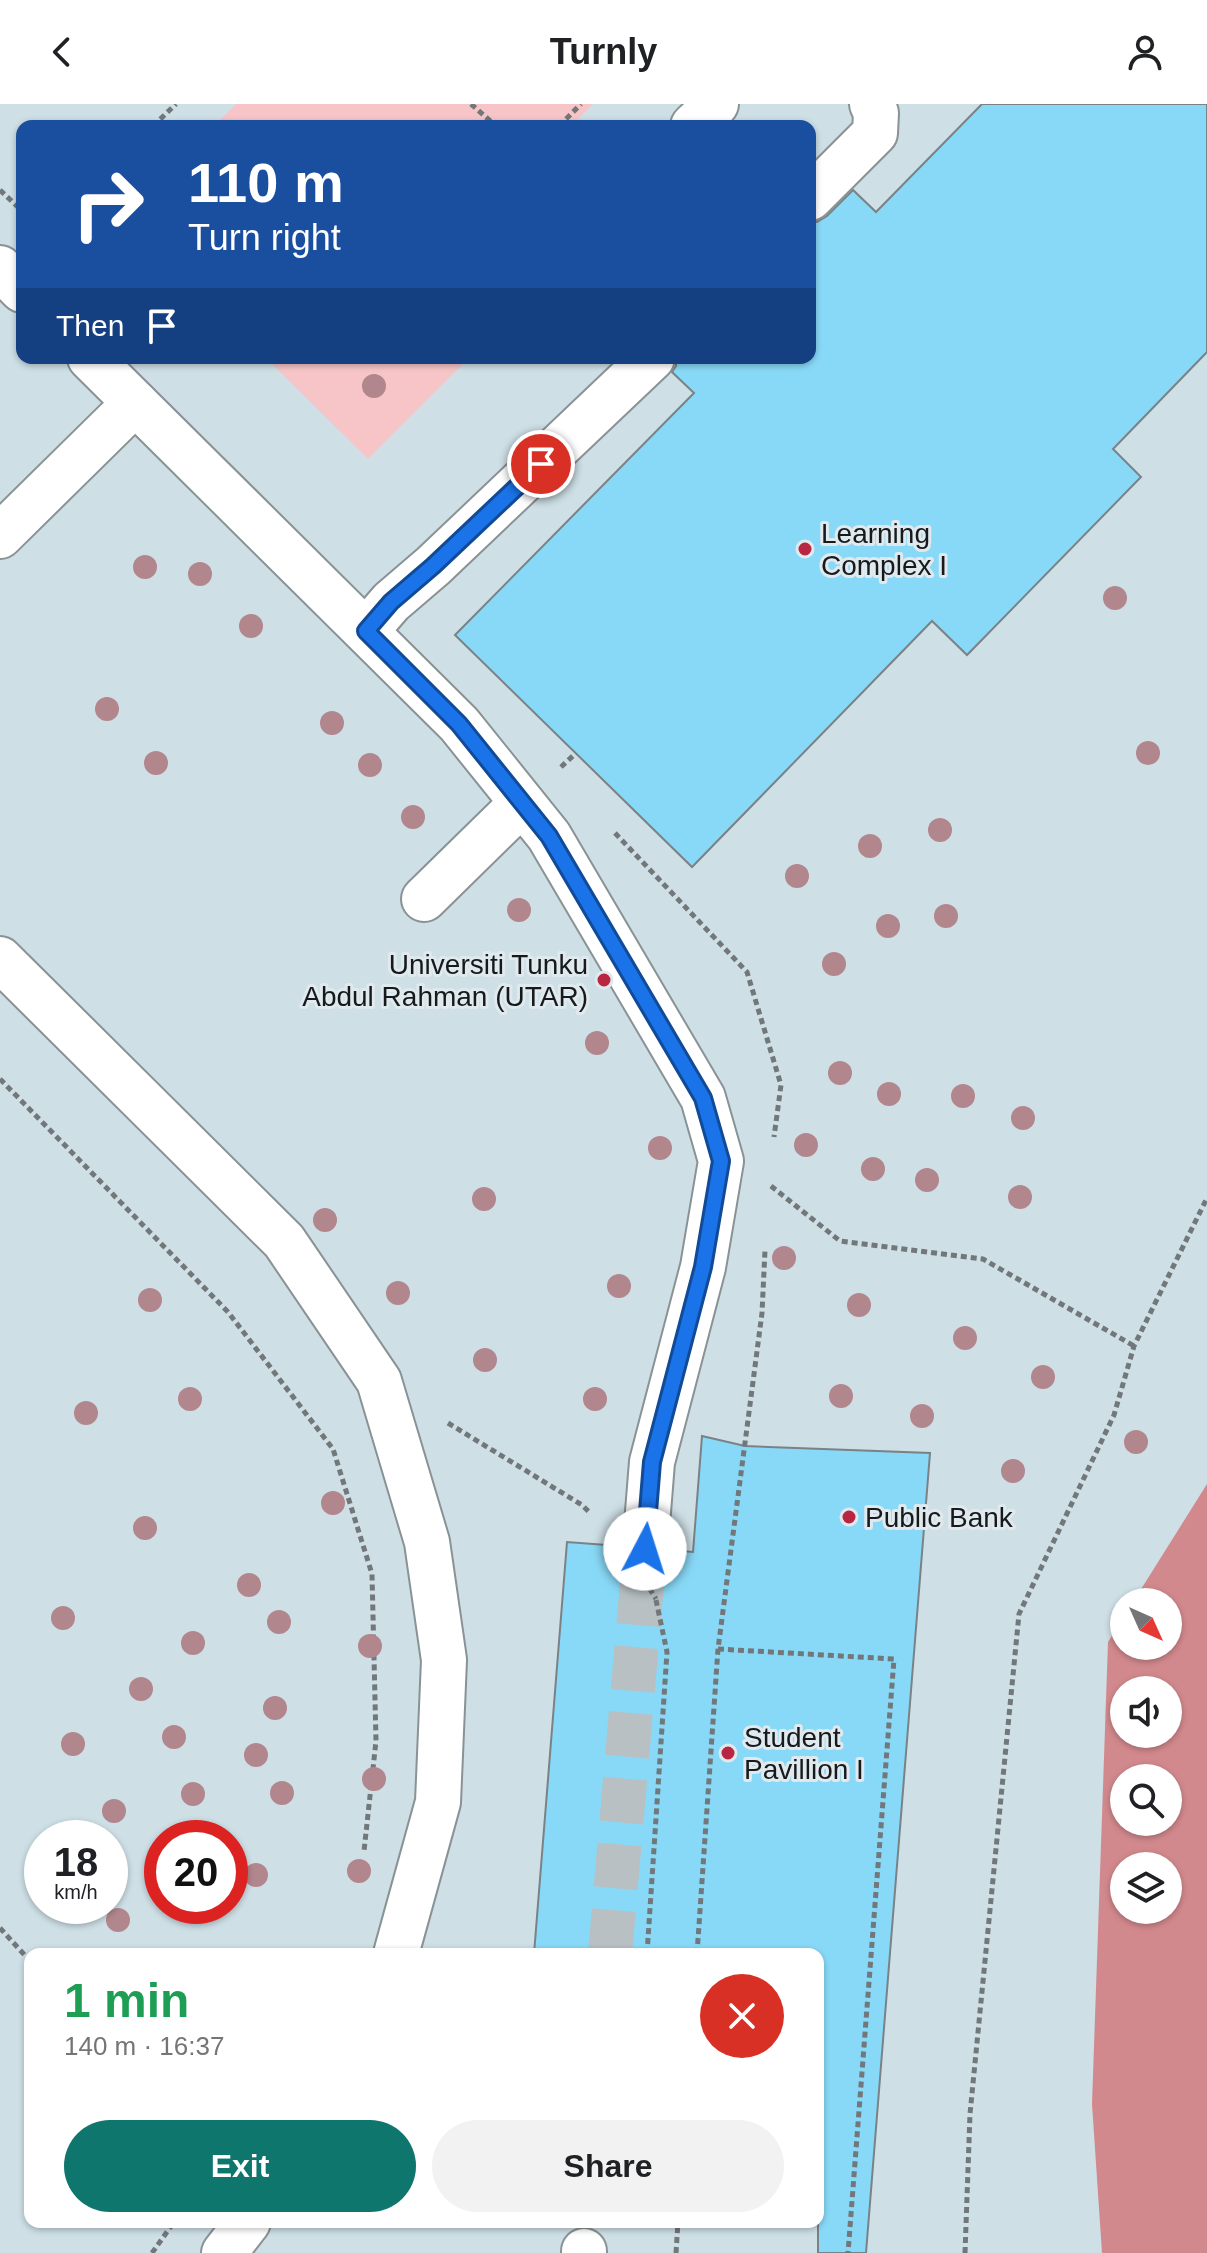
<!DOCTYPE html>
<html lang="en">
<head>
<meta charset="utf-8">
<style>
	body { margin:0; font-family:Helvetica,sans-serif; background:#f2f2f2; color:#202124; height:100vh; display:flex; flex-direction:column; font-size:30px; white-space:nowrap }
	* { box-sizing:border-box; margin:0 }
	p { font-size:26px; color:#757577 }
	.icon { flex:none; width:44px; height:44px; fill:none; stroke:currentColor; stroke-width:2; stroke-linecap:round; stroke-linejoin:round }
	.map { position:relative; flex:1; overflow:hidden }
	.panel { position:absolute; left:24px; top:1844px; width:800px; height:280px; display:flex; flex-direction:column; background:#fff; border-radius:16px; box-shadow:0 2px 6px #0004 }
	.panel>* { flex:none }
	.guide { position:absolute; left:16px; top:16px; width:800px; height:244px; border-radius:16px; box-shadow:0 2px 6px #0004; background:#1a4fa0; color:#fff; overflow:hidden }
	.needle { width:52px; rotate:135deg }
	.tools { position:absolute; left:1110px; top:1484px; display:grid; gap:16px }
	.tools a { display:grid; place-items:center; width:72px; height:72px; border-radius:50%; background:#fff; box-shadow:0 2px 6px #0004; font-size:40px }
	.speed { position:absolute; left:24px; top:1716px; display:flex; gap:16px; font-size:40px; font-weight:700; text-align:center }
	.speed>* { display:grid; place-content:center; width:104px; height:104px; border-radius:50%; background:#fff; box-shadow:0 2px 6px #0004; line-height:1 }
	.speed small { font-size:20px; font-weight:400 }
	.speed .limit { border:12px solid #d22; background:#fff; color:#111 }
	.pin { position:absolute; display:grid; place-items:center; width:68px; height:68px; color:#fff; margin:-34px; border:4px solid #fff; border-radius:50%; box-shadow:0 2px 8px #0007 }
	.me { position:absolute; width:88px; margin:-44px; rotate:5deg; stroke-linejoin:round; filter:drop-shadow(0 0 6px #0008) }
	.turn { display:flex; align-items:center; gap:28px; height:168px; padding:0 40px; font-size:36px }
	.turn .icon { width:104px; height:104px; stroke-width:2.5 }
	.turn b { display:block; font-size:56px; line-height:68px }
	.then { display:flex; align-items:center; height:76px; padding:0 40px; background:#0003; gap:16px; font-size:30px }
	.round { display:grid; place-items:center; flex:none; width:84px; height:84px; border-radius:42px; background:#f2f2f2 }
	.summary { display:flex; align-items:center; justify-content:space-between; height:136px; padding:0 40px }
	h1 { font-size:48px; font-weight:700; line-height:60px; color:#1e9e55 }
	.cta { display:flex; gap:16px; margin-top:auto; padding:16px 40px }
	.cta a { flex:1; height:92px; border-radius:48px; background:#0f766e; color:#fff; font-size:32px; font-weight:700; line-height:92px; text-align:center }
	.cta a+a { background:#f2f2f2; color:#202124 }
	header { display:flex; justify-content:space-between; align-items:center; height:104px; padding:0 40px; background:#fff; font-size:36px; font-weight:700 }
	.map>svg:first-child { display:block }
	.built { fill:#cedfe6; fill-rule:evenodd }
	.green { fill:#f7c5c7 }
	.water { fill:#d2898d; fill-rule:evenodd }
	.building { fill:#88d9f7; stroke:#7a8286; stroke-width:2 }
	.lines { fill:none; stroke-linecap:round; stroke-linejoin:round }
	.minor-tunnel { stroke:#b8c0c3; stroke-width:44; stroke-dasharray:44 22; stroke-linecap:butt }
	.minor-casing { stroke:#899295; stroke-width:48 }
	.path { stroke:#72777a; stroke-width:5; stroke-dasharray:6 4; stroke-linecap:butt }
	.minor { stroke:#fff; stroke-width:44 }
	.path-bridge { stroke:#72777a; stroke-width:5; stroke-dasharray:6 4; stroke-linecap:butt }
	.tree { fill:#b2868d }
	.route-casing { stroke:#114b97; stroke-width:20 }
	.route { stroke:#1a73e8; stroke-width:14 }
	.poi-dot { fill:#b82642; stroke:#e0e9ed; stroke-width:3 }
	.labels { text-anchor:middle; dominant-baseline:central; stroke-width:6; stroke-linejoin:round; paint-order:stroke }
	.poi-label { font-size:28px; fill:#171a1c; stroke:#e0e9ed; text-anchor:start }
</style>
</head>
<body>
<header><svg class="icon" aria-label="back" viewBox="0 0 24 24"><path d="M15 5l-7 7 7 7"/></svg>Turnly<svg class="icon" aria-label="person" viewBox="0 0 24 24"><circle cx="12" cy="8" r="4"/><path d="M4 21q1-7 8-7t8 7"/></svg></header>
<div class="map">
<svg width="1207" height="2149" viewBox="0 0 1207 2149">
	<rect width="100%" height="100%" fill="#e0e9ed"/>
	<path class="built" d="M0,0H1207V2149H0ZM22,22H810V254H22ZM1124,1498H1168V1542H1124ZM1124,1586H1168V1630H1124ZM1124,1674H1168V1718H1124ZM42,1734H110V1802H42ZM162,1734H230V1802H162ZM1124,1762H1168V1806H1124ZM30,1850H818V2118H30Z"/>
	<g class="green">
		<polygon points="236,0 593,0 571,22 214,22"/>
		<polygon points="266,254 469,254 368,355"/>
	</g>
	<path class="water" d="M1207,1380V2149H1102L1092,2000L1108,1538L1124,1513V1542H1168V1498H1133ZM1124,1586H1168V1630H1124ZM1124,1674H1168V1718H1124ZM1168,1762V1806H1124V1762Z"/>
	<g class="building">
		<polygon points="982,0 1207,0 1207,248 1113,345 1141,373 967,551 932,517 692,763 455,531 694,289 672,268 676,262 676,254 810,254 810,118 817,118 827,112 853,86 876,108"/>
		<polygon points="702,1332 745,1342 930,1349 866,2149 818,2149 818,1850 534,1850 567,1438 620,1442 623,1456 630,1465 642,1470 656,1467 666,1458 670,1446 693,1448"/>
	</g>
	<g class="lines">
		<polyline class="minor-tunnel" points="610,1850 645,1445"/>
		<g class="minor-casing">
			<g id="minor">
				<polyline points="693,22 716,0"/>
				<polyline points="810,94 875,29 876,9 872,0"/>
				<polyline points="0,164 22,186"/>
				<polyline points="90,254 459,620 549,732 703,994 721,1057 703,1163 652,1358 645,1445"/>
				<polyline points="0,432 135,299"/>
				<polyline points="366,527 391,498 433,462 652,254"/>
				<polyline points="424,795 522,699"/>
				<polyline points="0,855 284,1137 379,1277 427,1438 444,1556 438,1698 396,1850"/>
				<polyline points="224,2149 248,2118"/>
				<polyline points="584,2149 584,2147"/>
			</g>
		</g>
		<g class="path">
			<polyline points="471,0 496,22"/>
			<polyline points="153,22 176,0"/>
			<polyline points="559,22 581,0"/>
			<polyline points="0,86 22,107"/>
			<polyline points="561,663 576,649"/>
			<polyline points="615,729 747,868 781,981 774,1033"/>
			<polyline points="0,975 228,1208 333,1345 372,1470 376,1637 364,1747"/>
			<polyline points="771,1082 840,1137 983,1155 1134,1242"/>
			<polyline points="448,1319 582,1401 591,1410"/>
			<polyline points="718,1545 894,1555 848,2149"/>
			<polyline points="0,1824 30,1857"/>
			<polyline points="647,1850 667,1548 656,1496"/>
			<polyline points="697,1850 718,1545 762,1209 765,1146"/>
			<polyline points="152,2149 174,2118"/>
			<polyline points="676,2149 678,2118"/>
			<polyline points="965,2149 970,2010 1019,1510 1114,1311 1134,1242 1207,1094"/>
		</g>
		<use href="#minor" class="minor"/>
		<polyline class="path-bridge" points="623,1442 656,1495"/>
	</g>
	<g class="tree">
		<circle cx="374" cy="282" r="12"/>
		<circle cx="145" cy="463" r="12"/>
		<circle cx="200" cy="470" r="12"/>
		<circle cx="1115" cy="494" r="12"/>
		<circle cx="251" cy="522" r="12"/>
		<circle cx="107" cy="605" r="12"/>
		<circle cx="332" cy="619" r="12"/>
		<circle cx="1148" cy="649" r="12"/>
		<circle cx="156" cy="659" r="12"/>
		<circle cx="370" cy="661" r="12"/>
		<circle cx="413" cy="713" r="12"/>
		<circle cx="940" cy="726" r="12"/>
		<circle cx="870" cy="742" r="12"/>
		<circle cx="797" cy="772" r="12"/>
		<circle cx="519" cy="806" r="12"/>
		<circle cx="946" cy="812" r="12"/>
		<circle cx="888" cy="822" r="12"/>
		<circle cx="834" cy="860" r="12"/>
		<circle cx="597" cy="939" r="12"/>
		<circle cx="840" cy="969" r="12"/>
		<circle cx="889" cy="990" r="12"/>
		<circle cx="963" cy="992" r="12"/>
		<circle cx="1023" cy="1014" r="12"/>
		<circle cx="806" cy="1041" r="12"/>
		<circle cx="660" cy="1044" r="12"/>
		<circle cx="873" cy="1065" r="12"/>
		<circle cx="927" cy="1076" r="12"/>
		<circle cx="1020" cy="1093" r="12"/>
		<circle cx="484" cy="1095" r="12"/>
		<circle cx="325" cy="1116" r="12"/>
		<circle cx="784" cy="1154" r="12"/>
		<circle cx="619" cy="1182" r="12"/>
		<circle cx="398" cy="1189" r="12"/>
		<circle cx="150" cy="1196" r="12"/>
		<circle cx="859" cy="1201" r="12"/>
		<circle cx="965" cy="1234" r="12"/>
		<circle cx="485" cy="1256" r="12"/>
		<circle cx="1043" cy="1273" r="12"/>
		<circle cx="841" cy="1292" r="12"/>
		<circle cx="190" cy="1295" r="12"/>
		<circle cx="595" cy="1295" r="12"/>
		<circle cx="86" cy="1309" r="12"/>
		<circle cx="922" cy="1312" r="12"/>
		<circle cx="1136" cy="1338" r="12"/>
		<circle cx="1013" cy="1367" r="12"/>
		<circle cx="333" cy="1399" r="12"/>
		<circle cx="145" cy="1424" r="12"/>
		<circle cx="249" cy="1481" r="12"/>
		<circle cx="63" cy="1514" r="12"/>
		<circle cx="279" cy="1518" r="12"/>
		<circle cx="193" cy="1539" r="12"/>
		<circle cx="370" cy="1542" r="12"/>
		<circle cx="141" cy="1585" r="12"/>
		<circle cx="275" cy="1604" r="12"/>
		<circle cx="174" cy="1633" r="12"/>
		<circle cx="73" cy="1640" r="12"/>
		<circle cx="256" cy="1651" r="12"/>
		<circle cx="374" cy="1675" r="12"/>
		<circle cx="282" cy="1689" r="12"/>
		<circle cx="193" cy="1690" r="12"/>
		<circle cx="114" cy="1707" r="12"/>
		<circle cx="359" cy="1767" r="12"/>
		<circle cx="256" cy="1771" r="12"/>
		<circle cx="118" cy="1816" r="12"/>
	</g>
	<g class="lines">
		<g class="route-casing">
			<polyline id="route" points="541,360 433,462 391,498 366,527 459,620 549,732 703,994 721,1057 703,1163 652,1358 645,1445"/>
		</g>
		<use href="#route" class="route"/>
	</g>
	<g class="poi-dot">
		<circle cx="805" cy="445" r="8"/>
		<circle cx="604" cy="876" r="8"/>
		<circle cx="849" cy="1413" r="8"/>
		<circle cx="728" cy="1649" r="8"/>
	</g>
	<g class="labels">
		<g class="poi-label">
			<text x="821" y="429">Learning<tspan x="821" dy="32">Complex I</tspan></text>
			<text x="588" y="860" text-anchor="end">Universiti Tunku<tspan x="588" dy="32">Abdul Rahman (UTAR)</tspan></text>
			<text x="865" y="1413">Public Bank</text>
			<text x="744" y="1633">Student<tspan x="744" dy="32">Pavillion I</tspan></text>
		</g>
	</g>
</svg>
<div class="tools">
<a><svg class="needle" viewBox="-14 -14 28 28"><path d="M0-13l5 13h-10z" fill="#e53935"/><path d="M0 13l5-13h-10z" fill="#757577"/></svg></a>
<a><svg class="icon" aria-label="sound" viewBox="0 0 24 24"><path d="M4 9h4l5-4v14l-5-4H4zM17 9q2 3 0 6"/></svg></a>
<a><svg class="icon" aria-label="search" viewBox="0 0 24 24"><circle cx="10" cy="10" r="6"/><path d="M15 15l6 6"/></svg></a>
<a><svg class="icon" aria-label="layers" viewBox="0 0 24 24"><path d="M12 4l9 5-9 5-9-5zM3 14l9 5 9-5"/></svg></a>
</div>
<div class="speed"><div>18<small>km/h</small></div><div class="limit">20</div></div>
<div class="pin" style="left:541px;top:360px;background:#d93025"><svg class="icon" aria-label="arrive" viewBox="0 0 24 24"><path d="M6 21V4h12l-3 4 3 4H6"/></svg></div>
<svg class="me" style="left:645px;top:1445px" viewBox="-20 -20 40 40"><circle r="19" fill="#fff"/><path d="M0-13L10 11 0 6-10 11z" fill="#1a73e8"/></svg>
<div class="guide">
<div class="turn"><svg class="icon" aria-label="right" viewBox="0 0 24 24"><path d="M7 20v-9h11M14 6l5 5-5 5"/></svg><div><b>110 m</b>Turn right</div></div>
<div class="then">Then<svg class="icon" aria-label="arrive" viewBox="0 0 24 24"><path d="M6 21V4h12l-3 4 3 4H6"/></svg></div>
</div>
<section class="panel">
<div class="summary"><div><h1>1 min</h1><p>140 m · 16:37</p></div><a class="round" style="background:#d93025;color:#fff"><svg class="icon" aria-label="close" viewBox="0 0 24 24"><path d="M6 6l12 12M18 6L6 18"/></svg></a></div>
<div class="cta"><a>Exit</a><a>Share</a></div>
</section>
</div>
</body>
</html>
